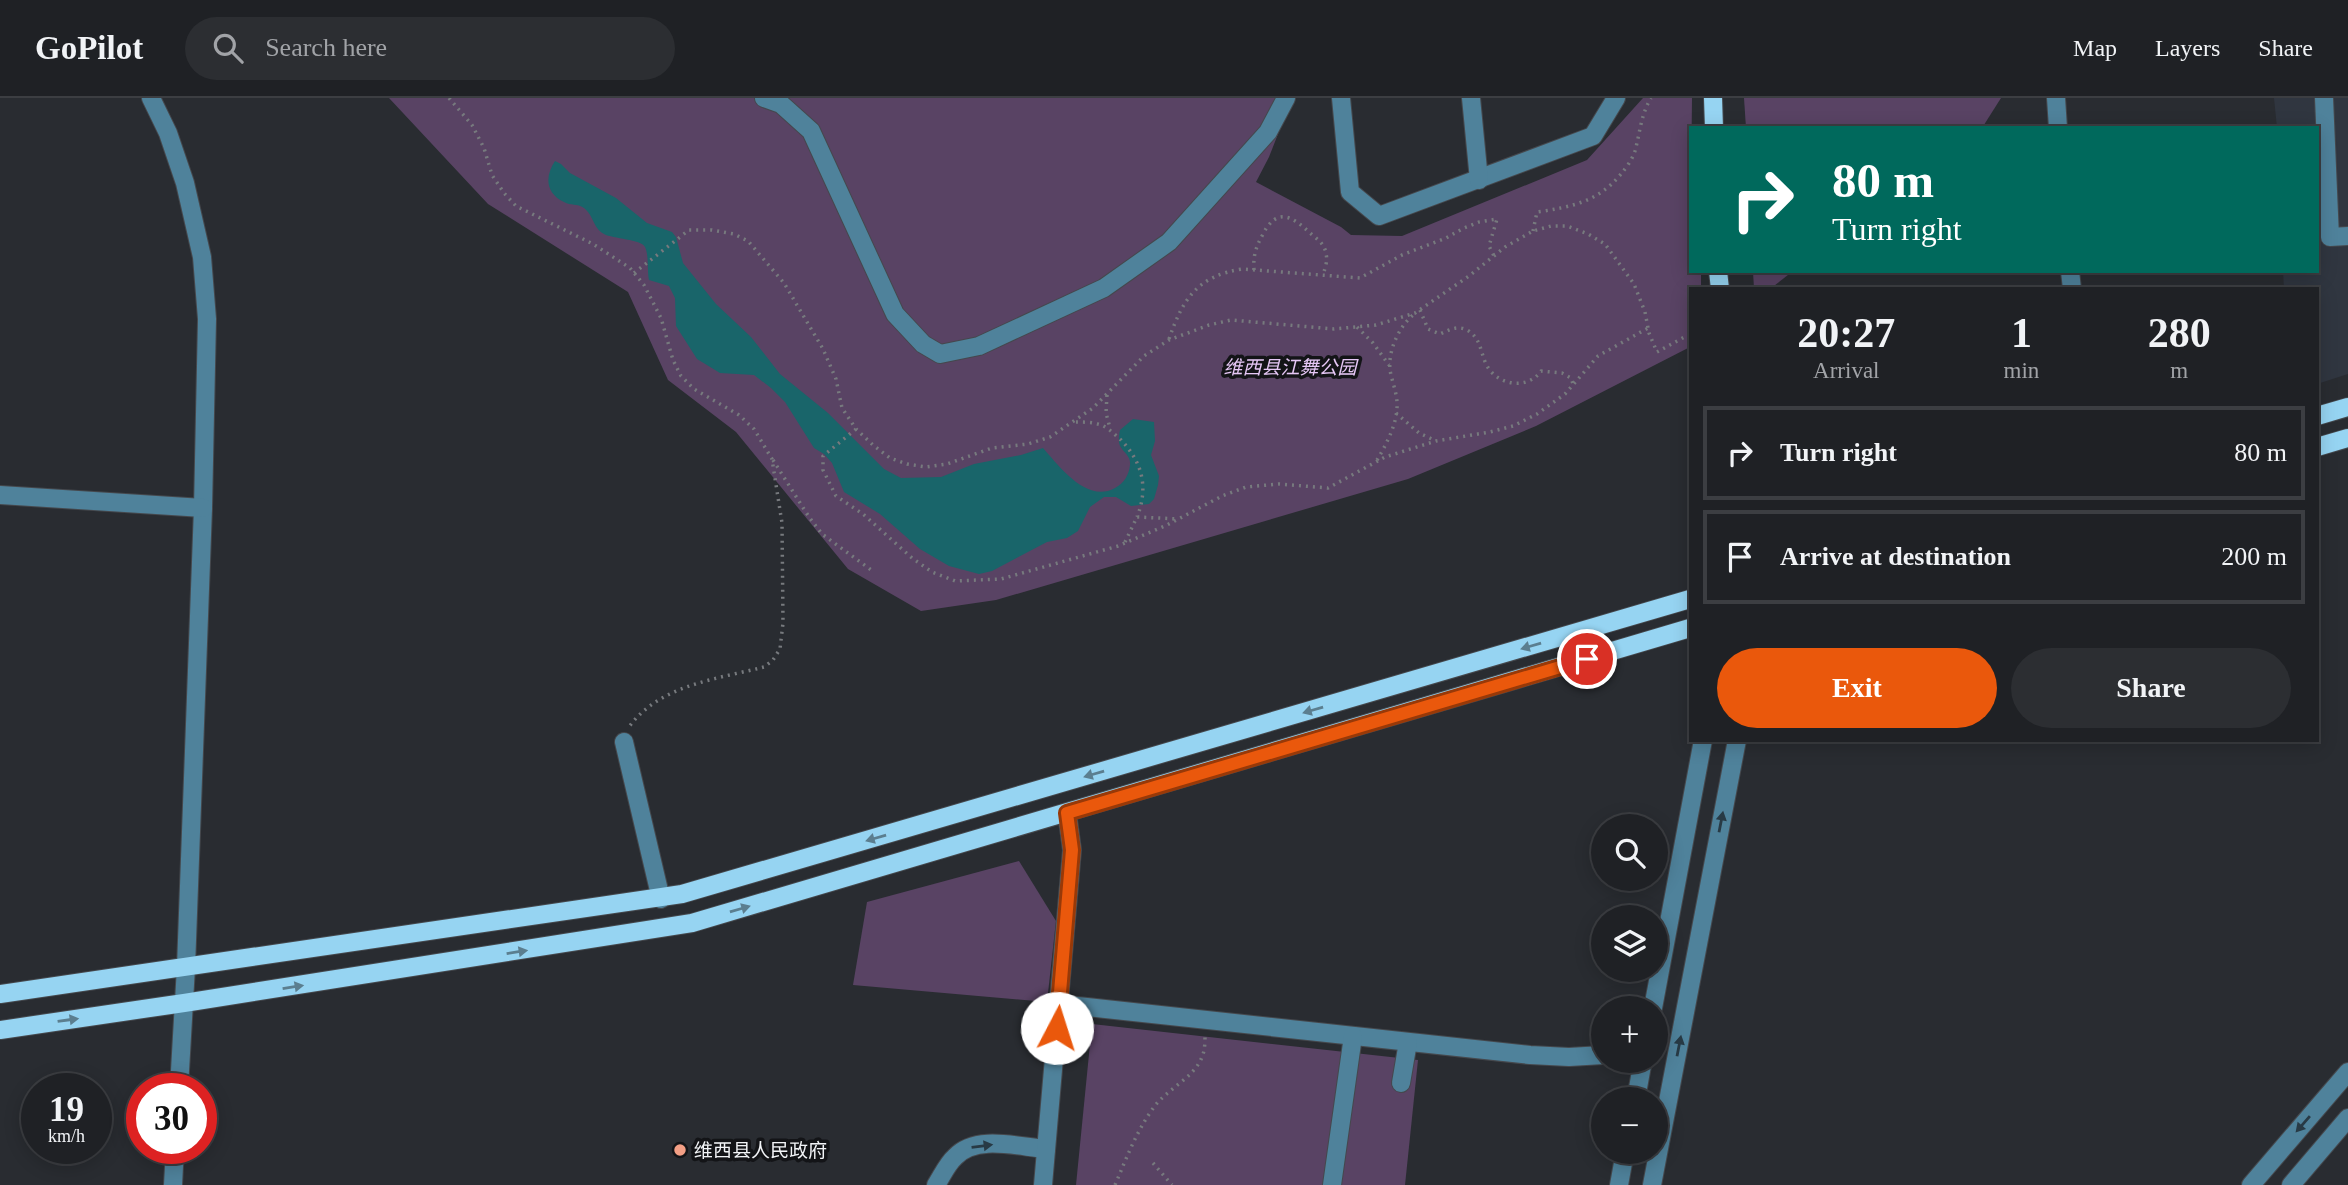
<!DOCTYPE html>
<html lang="en">
<head>
<meta charset="utf-8">
<style>
	body { margin:0; font-family:"Times New Roman","Noto Sans SC",serif; background:#2c2e32; color:#f1f3f6; height:100vh; display:flex; flex-direction:column; font-size:26px; white-space:nowrap }
	* { box-sizing:border-box; margin:0 }
	p { font-size:23px; color:#a1a3a7 }
	.icon { flex:none; width:38px; height:38px; fill:none; stroke:currentColor; stroke-width:2; stroke-linecap:round; stroke-linejoin:round }
	.map { position:relative; flex:1; overflow:hidden }
	.panel { position:absolute; left:1689px; top:189px; width:630px; height:455px; display:flex; flex-direction:column; background:#1f2125; border-radius:0px; box-shadow:0 4px 18px #0003,0 0 0 2px #3c3e42 }
	.panel>* { flex:none }
	.top-card { position:absolute; left:1689px; top:28px; width:630px; height:147px; border-radius:0px; box-shadow:0 4px 18px #0003,0 0 0 2px #3c3e42; background:#00695c; color:#fff; overflow:hidden }
	.buttons { position:absolute; left:1591px; top:716px; display:grid; gap:14px }
	.buttons a { display:grid; place-items:center; width:77px; height:77px; border-radius:50%; background:#1f2125; box-shadow:0 4px 18px #0003,0 0 0 2px #3c3e42; font-size:35px }
	.speed { position:absolute; left:21px; top:975px; display:flex; gap:14px; font-size:35px; font-weight:700; text-align:center }
	.speed>* { display:grid; place-content:center; width:91px; height:91px; border-radius:50%; background:#1f2125; box-shadow:0 4px 18px #0003,0 0 0 2px #3c3e42; line-height:1 }
	.speed small { font-size:18px; font-weight:400 }
	.speed .limit { border:10px solid #d22; background:#fff; color:#111 }
	.pin { position:absolute; display:grid; place-items:center; width:60px; height:60px; color:#fff; margin:-30px; border:4px solid #fff; border-radius:50%; box-shadow:0 2px 7px #0007 }
	.me { position:absolute; width:77px; margin:-38px; rotate:5deg; stroke-linejoin:round; filter:drop-shadow(0 0 5px #0008) }
	.turn { display:flex; align-items:center; gap:24px; height:147px; padding:0 28px; font-size:32px }
	.turn .icon { width:91px; height:91px; stroke-width:2.5 }
	.turn b { display:block; font-size:49px; line-height:60px }
	.eta { display:flex; justify-content:space-evenly; align-items:center; height:119px; text-align:center }
	.eta b { font-size:42px; font-weight:700; line-height:49px }
	.action { display:flex; gap:14px; margin-top:auto; padding:14px 28px }
	.action a { flex:1; height:80px; border-radius:42px; background:#ea580c; color:#fff; font-size:28px; font-weight:700; line-height:80px; text-align:center }
	.action a+a { background:#2c2e32; color:#f1f3f6 }
	ul { padding:0; list-style:none }
	li { display:flex; align-items:center; gap:21px; height:94px; margin:0 14px 10px; padding:0 14px; border:4px solid #3c3e42; border-radius:0px }
	li div { flex:1 }
	li b { display:block; font-size:26px }
	li em { font-style:normal }
	header { display:flex; align-items:center; gap:42px; box-sizing:border-box; height:98px; padding:0 35px; background:#1f2125; border-bottom:2px solid #3c3e42 }
	header strong { font-size:33px }
	nav { display:flex; gap:38px; margin-inline-start:auto; font-size:24px }
	.search { width:490px; height:63px; background:#2c2e32; display:flex; align-items:center; gap:18px; box-sizing:border-box; padding:0 24px; border-radius:38px; color:#a1a3a7; font-size:26px }
	.map>svg:first-child { display:block }
	.built { fill:#303640 }
	.green { fill:#594364 }
	.water { fill:#19656a }
	.lines { fill:none; stroke-linecap:round; stroke-linejoin:round }
	.minor-casing { stroke:#45484d; stroke-width:20 }
	.major-casing { stroke:#45484d; stroke-width:20 }
	.path { stroke:#777a7e; stroke-width:3.5; stroke-dasharray:2 5; stroke-linecap:butt }
	.minor { stroke:#4f829b; stroke-width:18 }
	.major { stroke:#96d4f2; stroke-width:18 }
	.oneway { fill:#5b7e8f }
	.oneway2 { fill:#283a45 }
	.route-casing { stroke:#983908; stroke-width:18 }
	.route { stroke:#ea580c; stroke-width:12 }
	.poi-dot { fill:#f39f85; stroke:#131417; stroke-width:2.5 }
	.labels { text-anchor:middle; dominant-baseline:central; stroke-width:7; stroke-linejoin:round; paint-order:stroke }
	.park-label { font-size:19px; font-style:italic; fill:#e6c7f6; stroke:#131417 }
	.poi-label { font-size:19px; fill:#f2f4f7; stroke:#131417; text-anchor:start }
</style>
</head>
<body>
<header>
<strong>GoPilot</strong>
<div class="search"><svg class="icon" aria-label="search" viewBox="0 0 24 24"><circle cx="10" cy="10" r="6"/><path d="M15 15l6 6"/></svg>Search here</div>
<nav><a>Map</a><a>Layers</a><a>Share</a></nav>
</header>
<div class="map">
<svg width="2348" height="1087" viewBox="0 0 2348 1087">
	<rect width="100%" height="100%" fill="#292c31"/>
	<polygon class="built" points="2274,0 2348,0 2348,276 2317,286 2317,191 2284,191 2283,173 2317,173 2317,30 2277,30"/>
	<g class="green">
		<polygon points="389,0 1292,0 1269,59 1256,84 1341,129 1351,137 1402,138 1587,62 1643,0 1692,0 1690,173 1701,173 1701,191 1690,191 1690,249 1536,328 1408,381 996,502 921,513 848,471 736,334 668,282 628,194 488,106"/>
		<polygon points="1744,0 2001,0 1982,30 1746,30"/>
		<polygon points="1753,173 1793,173 1770,191 1754,191"/>
		<polygon points="1019,763 1056,823 1047,904 853,887 867,804"/>
		<polygon points="1092,926 1418,962 1405,1087 1076,1087"/>
	</g>
	<path class="water" d="M555,63L561,66L570,75L616,100L647,125L672,134L676,139L683,165L716,206L751,239L780,276L828,315L884,371L901,380L941,379L974,366L1021,357L1043,350C1059,368 1087,406 1115,390C1124,385 1129,377 1130,367C1131,358 1124,355 1120,348C1118,343 1119,337 1120,332L1133,321L1154,324L1155,343L1151,357L1159,378L1158,387L1154,401L1149,406L1131,408L1116,399H1104L1090,409L1078,433L1067,440L1047,444L992,473L979,476L949,468L920,451L880,416L844,394L832,365L824,356L814,350L785,304L771,290L754,277L720,275L697,261L676,228L675,200L669,188L649,182C647,172 649,157 645,149C641,141 613,141 604,136C593,130 594,118 584,110C577,105 571,108 564,104C545,95 545,78 555,63Z"/>
	<g class="lines">
		<g class="minor-casing">
			<g id="minor">
				<polyline points="151,0 168,35 185,85 202,159 207,221 203,410 186,869 179,990"/>
				<polyline points="764,0 781,6 811,33 895,216 923,246 940,256 979,248 1104,190 1169,144 1268,34 1286,0"/>
				<polyline points="1341,0 1350,94 1379,118 1593,38 1616,0"/>
				<polyline points="1471,0 1479,82"/>
				<polyline points="2056,0 2058,30"/>
				<polyline points="2324,0 2330,139 2348,138"/>
				<polyline points="2070,173 2072,191"/>
				<polyline points="0,397 203,410"/>
				<polyline points="624,644 661,801"/>
				<polyline points="1059,906 1530,957 1569,959 1603,957"/>
				<polyline points="1653,910 1703,642"/>
				<polyline points="1401,985 1408,944"/>
				<polyline points="1636,1001 1643,962"/>
				<polyline points="173,1087 175,1050"/>
				<path d="M936,1087C942,1078 947,1066 955,1059C976,1036 1019,1049 1046,1051"/>
				<polyline points="1043,1087 1072,752 1067,715"/>
				<polyline points="1332,1087 1353,938"/>
				<polyline points="1619,1087 1625,1054"/>
				<polyline points="1652,1087 1737,642"/>
				<polyline points="2251,1087 2348,974"/>
				<polyline points="2291,1087 2348,1020"/>
			</g>
		</g>
		<g class="major-casing">
			<g id="major">
				<polyline points="1713,0 1714,30"/>
				<polyline points="1718,173 1720,191"/>
				<polyline points="2317,318 2348,309"/>
				<polyline points="2317,349 2348,340"/>
				<polyline points="0,896 682,796 1690,501"/>
				<polyline points="0,932 184,905 692,825 1690,530"/>
			</g>
		</g>
		<g class="path">
			<path d="M449,0L472,27L484,50L492,77L504,95L516,108L593,146L630,170L644,187L661,220L673,262L681,278L694,291L739,317L754,331L772,361L782,425L783,525L780,551L773,562L764,569C717,581 659,587 629,629"/>
			<path d="M1533,133L1537,114C1571,109 1598,104 1621,76C1626,70 1632,62 1635,53C1640,35 1641,16 1651,0"/>
			<path d="M1254,172C1253,157 1256,149 1263,136C1277,109 1292,118 1310,135C1317,141 1325,146 1326,156C1328,163 1325,170 1323,177"/>
			<polyline points="634,175 689,132 712,132 734,136 748,143 784,185 823,251 836,281 842,310 856,331 873,347 890,360 907,366 926,369 947,366 992,350 1028,346 1050,339 1093,310 1144,258 1169,242 1209,227 1231,222 1334,231 1376,227 1415,215 1469,178 1505,149 1533,133 1551,128 1567,128 1588,136 1605,146 1634,186 1645,214 1649,235 1657,254 1690,236"/>
			<path d="M1420,212L1428,231L1440,236C1449,232 1457,227 1467,232C1481,240 1480,253 1486,266C1496,287 1527,293 1541,273L1562,275L1571,280L1573,286"/>
			<polyline points="1357,229 1373,245 1389,267"/>
			<path d="M1169,241C1183,200 1198,178 1242,171L1360,180L1402,157L1446,140L1464,130L1479,124L1497,121L1489,148L1494,158"/>
			<polyline points="1107,297 1106,315 1110,330"/>
			<polyline points="1396,315 1419,335 1434,342"/>
			<path d="M1076,324C1083,324 1091,324 1098,326C1107,328 1114,336 1121,342C1142,364 1149,389 1137,419"/>
			<polyline points="856,331 823,358 823,372 836,398 863,416 912,460 932,474 955,483 1001,481 1118,448 1167,427 1222,398 1246,389 1279,386 1328,390 1385,359 1436,343 1490,334 1513,328 1537,316 1565,296 1598,258 1648,230"/>
			<polyline points="773,362 809,419 822,436 874,474"/>
			<path d="M1377,362C1386,347 1396,328 1397,310C1398,297 1392,284 1390,272C1388,252 1399,229 1413,217"/>
			<polyline points="1125,444 1137,419 1179,421"/>
			<polyline points="1153,1065 1172,1087"/>
			<path d="M1115,1087C1127,1059 1136,1034 1154,1009C1167,991 1194,980 1202,959C1205,952 1205,944 1205,937"/>
		</g>
		<use href="#minor" class="minor"/>
		<use href="#major" class="major"/>
	</g>
	<defs><path id="oneway-solid" d="M-6-.8H1V-3.2L6.5 0L1 3.2V.8H-6Z" transform="scale(1.75)"/></defs>
	<g class="oneway">
		<use href="#oneway-solid" transform="translate(1531 548) rotate(164)"/>
		<use href="#oneway-solid" transform="translate(1313 612) rotate(164)"/>
		<use href="#oneway-solid" transform="translate(1094 676) rotate(164)"/>
		<use href="#oneway-solid" transform="translate(876 740) rotate(164)"/>
		<use href="#oneway-solid" transform="translate(740 811) rotate(-16)"/>
		<use href="#oneway-solid" transform="translate(517 854) rotate(-9)"/>
		<use href="#oneway-solid" transform="translate(293 889) rotate(-9)"/>
		<use href="#oneway-solid" transform="translate(68 922) rotate(-8)"/>
	</g>
	<g class="oneway2">
		<use href="#oneway-solid" transform="translate(1721 724) rotate(-79)"/>
		<use href="#oneway-solid" transform="translate(1679 948) rotate(-79)"/>
		<use href="#oneway-solid" transform="translate(2303 1026) rotate(131)"/>
		<use href="#oneway-solid" transform="translate(982 1048) rotate(-7)"/>
	</g>
	<g class="lines">
		<g class="route-casing">
			<polyline id="route" points="1057,930 1072,752 1067,715 1587,561"/>
		</g>
		<use href="#route" class="route"/>
	</g>
	<circle class="poi-dot" cx="680" cy="1052" r="7"/>
	<g class="labels">
		<g class="park-label">
			<text x="1290" y="269">维西县江舞公园</text>
		</g>
		<g class="poi-label">
			<text x="694" y="1052">维西县人民政府</text>
		</g>
	</g>
</svg>
<div class="buttons">
<a><svg class="icon" aria-label="search" viewBox="0 0 24 24"><circle cx="10" cy="10" r="6"/><path d="M15 15l6 6"/></svg></a>
<a><svg class="icon" aria-label="layers" viewBox="0 0 24 24"><path d="M12 4l9 5-9 5-9-5zM3 14l9 5 9-5"/></svg></a>
<a>+</a>
<a>−</a>
</div>
<div class="speed"><div>19<small>km/h</small></div><div class="limit">30</div></div>
<div class="pin" style="left:1587px;top:561px;background:#d93025"><svg class="icon" aria-label="arrive" viewBox="0 0 24 24"><path d="M6 21V4h12l-3 4 3 4H6"/></svg></div>
<svg class="me" style="left:1057px;top:930px" viewBox="-20 -20 40 40"><circle r="19" fill="#fff"/><path d="M0-13L10 11 0 6-10 11z" fill="#ea580c"/></svg>
<div class="top-card">
<div class="turn"><svg class="icon" aria-label="right" viewBox="0 0 24 24"><path d="M7 20v-9h11M14 6l5 5-5 5"/></svg><div><b>80 m</b>Turn right</div></div>
</div>
<section class="panel">
<div class="eta">
<div><b>20:27</b><p>Arrival</p></div>
<div><b>1</b><p>min</p></div>
<div><b>280</b><p>m</p></div>
</div>
<ul>
<li><svg class="icon" aria-label="right" viewBox="0 0 24 24"><path d="M7 20v-9h11M14 6l5 5-5 5"/></svg><div><b>Turn right</b></div><em>80 m</em></li>
<li><svg class="icon" aria-label="arrive" viewBox="0 0 24 24"><path d="M6 21V4h12l-3 4 3 4H6"/></svg><div><b>Arrive at destination</b></div><em>200 m</em></li>
</ul>
<div class="action"><a>Exit</a><a>Share</a></div>
</section>
</div>
</body>
</html>
